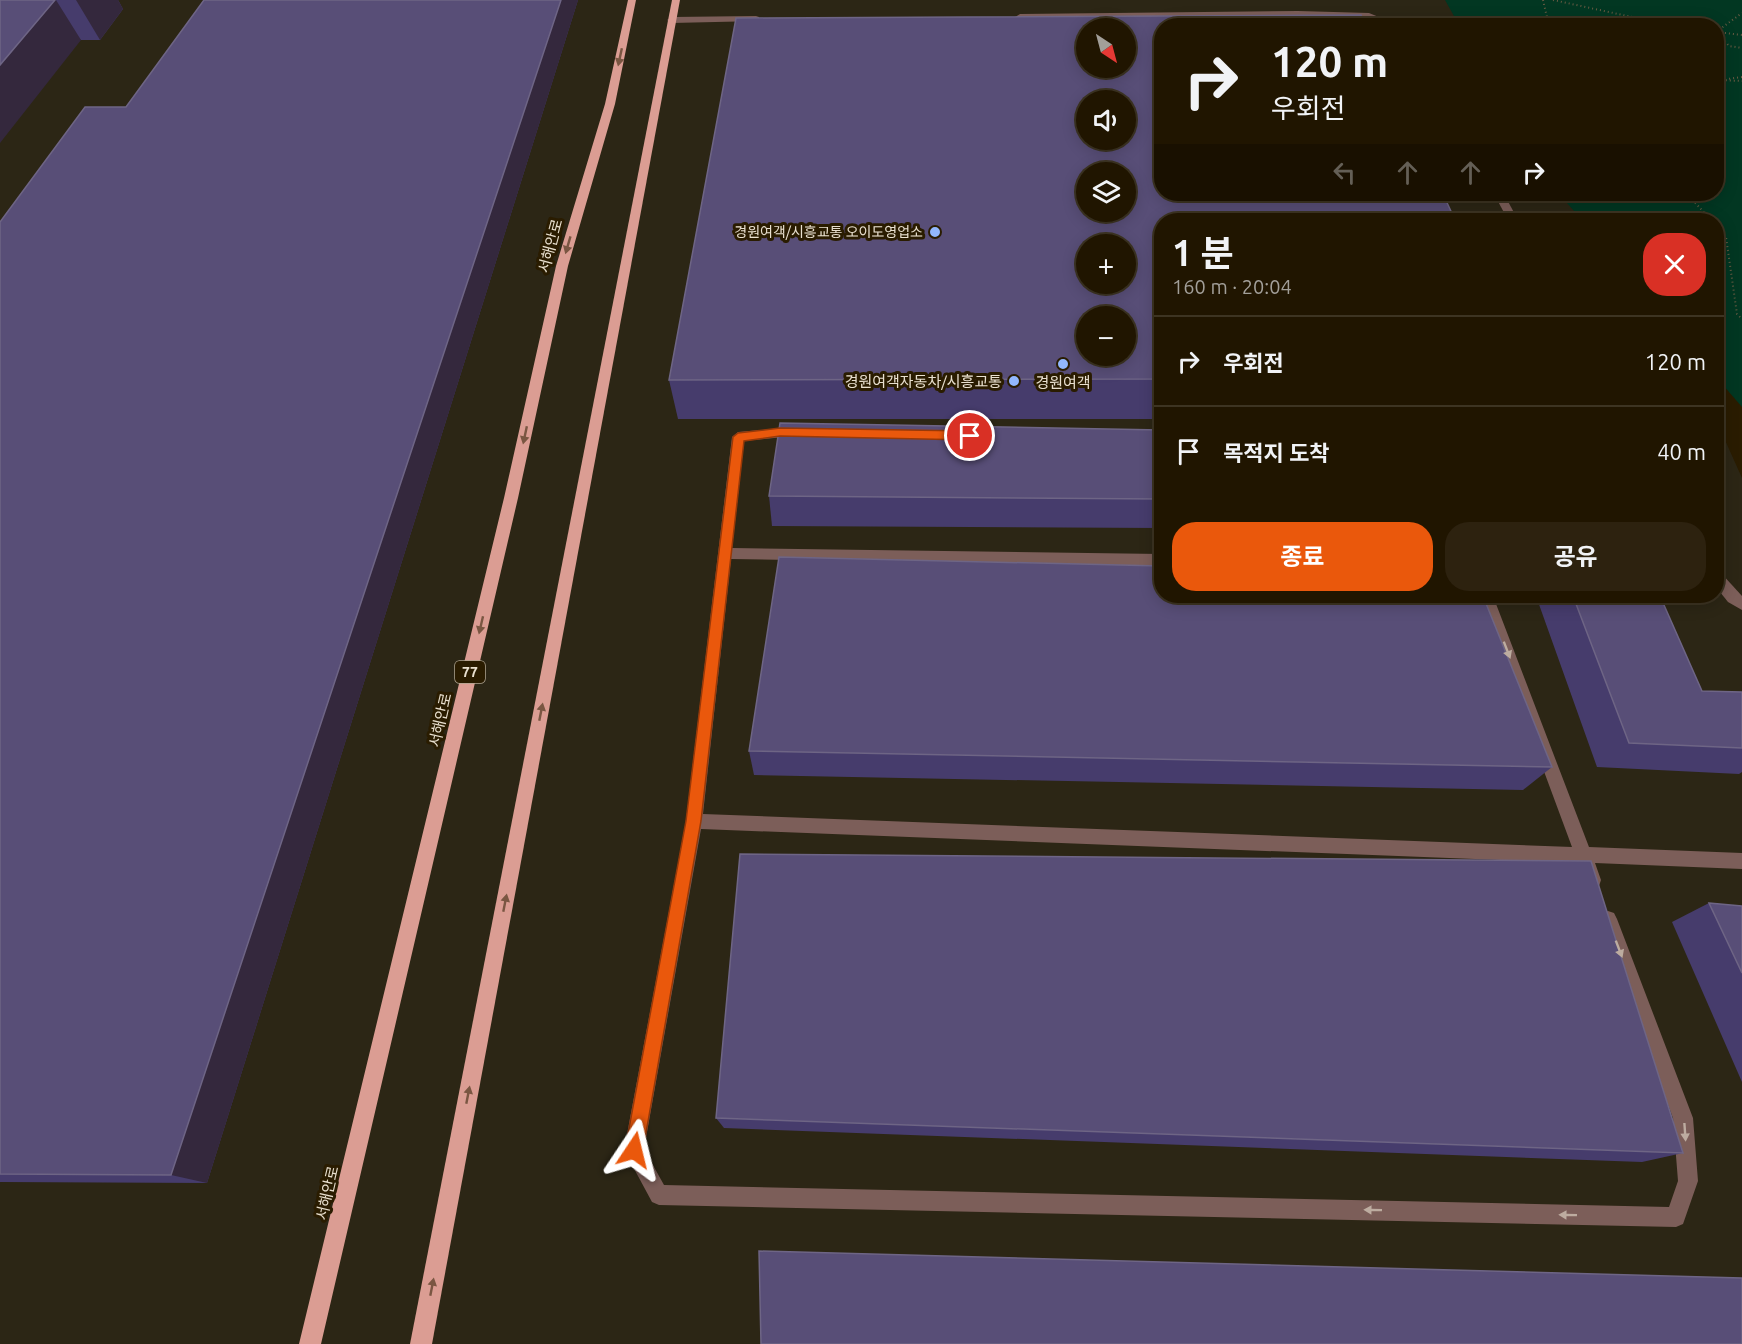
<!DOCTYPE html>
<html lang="ko">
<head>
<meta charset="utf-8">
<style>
	body { margin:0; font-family:Ubuntu,"Noto Sans KR",sans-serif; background:#2d220f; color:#f1f3f6; height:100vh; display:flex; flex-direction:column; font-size:22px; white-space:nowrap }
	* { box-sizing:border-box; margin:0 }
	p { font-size:20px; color:#a29f99 }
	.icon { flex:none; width:33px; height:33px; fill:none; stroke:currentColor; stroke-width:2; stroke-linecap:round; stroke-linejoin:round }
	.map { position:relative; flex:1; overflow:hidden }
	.panel { position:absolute; left:1154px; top:213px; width:570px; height:390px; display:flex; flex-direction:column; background:#201500; border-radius:24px; box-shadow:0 3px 15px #0003,0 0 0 2px #3d3422 }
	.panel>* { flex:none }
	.top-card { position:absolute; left:1154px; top:18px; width:570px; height:183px; border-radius:24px; box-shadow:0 3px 15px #0003,0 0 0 2px #3d3422; background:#201500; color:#f1f3f6; overflow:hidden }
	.needle { width:39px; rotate:144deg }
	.fabs { position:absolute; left:1076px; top:18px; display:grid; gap:12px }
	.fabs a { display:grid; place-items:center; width:60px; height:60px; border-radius:50%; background:#201500; box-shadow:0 3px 15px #0003,0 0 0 2px #3d3422; font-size:30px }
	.pin { position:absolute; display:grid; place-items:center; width:51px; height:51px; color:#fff; margin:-26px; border:3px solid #fff; border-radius:50%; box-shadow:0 2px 6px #0007 }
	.me { position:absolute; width:66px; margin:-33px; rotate:10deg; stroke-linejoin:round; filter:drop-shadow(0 0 4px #0008) }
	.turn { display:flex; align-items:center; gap:21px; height:126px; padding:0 18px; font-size:27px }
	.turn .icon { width:78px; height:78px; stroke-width:2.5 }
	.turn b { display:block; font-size:42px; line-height:51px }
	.lanes { display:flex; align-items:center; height:57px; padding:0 18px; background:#0003; justify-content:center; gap:30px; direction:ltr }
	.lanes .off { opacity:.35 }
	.round { display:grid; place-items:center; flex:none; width:63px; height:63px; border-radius:24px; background:#2d220f }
	.headline { display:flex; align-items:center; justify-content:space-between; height:102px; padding:0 18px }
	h1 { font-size:36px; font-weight:700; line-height:45px }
	.action { display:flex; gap:12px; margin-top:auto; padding:12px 18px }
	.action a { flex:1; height:69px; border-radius:24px; background:#ea580c; color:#fff; font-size:24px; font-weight:700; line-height:69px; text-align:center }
	.action a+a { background:#2d220f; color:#f1f3f6 }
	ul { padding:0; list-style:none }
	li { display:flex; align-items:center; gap:18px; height:90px; padding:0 18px; border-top:2px solid #3d3422 }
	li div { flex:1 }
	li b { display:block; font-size:22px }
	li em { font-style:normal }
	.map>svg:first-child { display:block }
	.industrial { fill:#2c2615; fill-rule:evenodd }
	.green { fill:#023722 }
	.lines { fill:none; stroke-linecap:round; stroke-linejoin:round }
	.path { stroke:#685b43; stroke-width:2; stroke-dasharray:1 3; stroke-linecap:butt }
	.service { fill:#7c5e59; fill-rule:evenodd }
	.tertiary { fill:#7c5e59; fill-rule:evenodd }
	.primary { fill:#db9d93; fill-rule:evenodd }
	.wall { fill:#463c6c }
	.shaded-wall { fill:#34283d }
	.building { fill:#584e77; stroke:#6e6585; stroke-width:1.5; fill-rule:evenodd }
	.oneway { fill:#7a5642 }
	.oneway2 { fill:#bdaca0 }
	.route { fill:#ea580c; stroke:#983908; stroke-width:1.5 }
	.poi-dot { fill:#92b7fd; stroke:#2a1c00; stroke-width:2 }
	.labels { text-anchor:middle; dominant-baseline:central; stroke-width:6; stroke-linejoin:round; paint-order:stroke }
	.far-poi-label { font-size:14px; fill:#e9e0cf; stroke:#2a1c00; text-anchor:end }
	.shield { fill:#2a1c00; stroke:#b0a591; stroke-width:1.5 }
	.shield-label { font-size:14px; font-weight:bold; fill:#e9e0cf }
	.street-label { font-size:15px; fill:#e9e0cf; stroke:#2a1c00 }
	.poi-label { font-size:15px; fill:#e9e0cf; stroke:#2a1c00; text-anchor:end }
</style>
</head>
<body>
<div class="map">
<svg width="1742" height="1344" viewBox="0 0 1742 1344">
	<rect width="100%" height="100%" fill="#2a1c00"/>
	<path class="industrial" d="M0,0H1528L1540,25L1161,26V194H1615L1627,220H1161V596H1716V420L1742,478V1344H0ZM1086,28H1125V68H1086ZM1086,100H1125V140H1086ZM1086,172H1125V212H1086ZM1086,244H1125V284H1086ZM1086,316H1125V356H1086Z"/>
	<polygon class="green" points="1445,0 1742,0 1742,407 1716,377 1716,220 1582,220 1559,194 1716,194 1716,26 1459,25"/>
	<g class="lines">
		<g class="path">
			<polyline points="1543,0 1549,26"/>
			<polyline points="1553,0 1674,26"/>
			<polyline points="1716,32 1742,13"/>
			<polyline points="1717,32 1729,46 1742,48"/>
			<polyline points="1717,32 1742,35"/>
			<polyline points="1742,77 1720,80 1742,81"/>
			<polyline points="1687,194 1711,220"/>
			<polyline points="1716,226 1726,237 1737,314 1742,319"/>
		</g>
		<polygon class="service" points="798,427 804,432 803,435 744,441 732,548 1161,554 1161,566 731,559 703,814 1572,847 1479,596 1493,596 1589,847 1742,853 1742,869 1595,863 1601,880 1599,886 1593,888 1587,886 1578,863 701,829 644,1149 664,1185 1669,1207 1678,1181 1673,1118 1599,919 1602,913 1608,911 1614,913 1617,919 1693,1118 1698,1181 1683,1224 1676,1227 659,1205 652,1202 624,1150 686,821 732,437 738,432"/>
		<g class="tertiary">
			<polygon points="1298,11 1369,13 1401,26 1387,26 1368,19 1298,17 1020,20 1015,17 1020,14"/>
			<polygon points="756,16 759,17 759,21 672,23 667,20 672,17"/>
			<polygon points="1494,194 1504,194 1518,220 1508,220"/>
			<polygon points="1716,571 1721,573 1742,596 1742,610 1728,602 1716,587"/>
		</g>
		<g class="primary">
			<polygon points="628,0 636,0 615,104 568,266 518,498 321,1344 299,1344 504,498 556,266 605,104"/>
			<polygon points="672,0 680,0 432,1344 410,1344"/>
		</g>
	</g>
	<g class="wall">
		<polygon points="0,0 118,0 123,9 100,40 81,40"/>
		<polygon points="204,0 578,0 207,1183 0,1182 0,222 126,107"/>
		<polygon points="1161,220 1161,419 678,419 669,380"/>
		<polygon points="1161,430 1161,528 772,526 769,496"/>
		<polygon points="1536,596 1660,596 1702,691 1742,692 1742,772 1739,774 1597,767"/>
		<polygon points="749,751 1552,767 1523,790 754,775"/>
		<polygon points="1709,903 1742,906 1742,1082 1672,922"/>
		<polygon points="716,1118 1683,1153 1642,1162 724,1128"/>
	</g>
	<g class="shaded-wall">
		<polygon points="55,0 56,0 81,40 0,143 0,65"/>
		<polygon points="76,0 118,0 123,9 100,40"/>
		<polygon points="561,0 578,0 207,1183 171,1175"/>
	</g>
	<g class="building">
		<polygon points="0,0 55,0 0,65"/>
		<polygon points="204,0 561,0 171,1175 0,1174 0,222 85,107 126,107"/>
		<path d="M1361,15L1366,26H1161V194H1443L1455,220H1161V379L669,380L736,18ZM1086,28H1125V68H1086ZM1086,100H1125V140H1086ZM1086,172H1125V212H1086ZM1086,244H1125V284H1086ZM1086,316H1125V356H1086Z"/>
		<polygon points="780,423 1161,430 1161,499 769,496"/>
		<polygon points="779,557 1161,566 1161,596 1483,596 1552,767 749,751"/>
		<polygon points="1573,596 1660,596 1702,691 1742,692 1742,748 1629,743"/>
		<polygon points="740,854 1591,861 1683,1153 716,1118"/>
		<polygon points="1709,903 1742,906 1742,973"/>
		<polygon points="759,1251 1742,1278 1742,1344 761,1344"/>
	</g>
	<defs><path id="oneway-solid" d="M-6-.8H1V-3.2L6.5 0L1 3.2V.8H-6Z" transform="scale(1.5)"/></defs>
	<g class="oneway">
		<use href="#oneway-solid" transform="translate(620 57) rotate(102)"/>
		<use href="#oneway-solid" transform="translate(568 245) rotate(106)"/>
		<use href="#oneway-solid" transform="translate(525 435) rotate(102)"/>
		<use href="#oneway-solid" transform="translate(481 625) rotate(103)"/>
		<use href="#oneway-solid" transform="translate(541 712) rotate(-79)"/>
		<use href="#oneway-solid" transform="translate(505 903) rotate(-79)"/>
		<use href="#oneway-solid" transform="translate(468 1095) rotate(-79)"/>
		<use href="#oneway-solid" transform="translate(432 1287) rotate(-79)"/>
	</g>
	<g class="oneway2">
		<use href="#oneway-solid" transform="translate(1507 650) rotate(69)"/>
		<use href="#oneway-solid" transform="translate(1619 949) rotate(69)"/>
		<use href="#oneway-solid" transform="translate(1685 1132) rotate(86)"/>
		<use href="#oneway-solid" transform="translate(1373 1210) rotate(-179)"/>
		<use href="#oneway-solid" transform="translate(1568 1215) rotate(-179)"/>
	</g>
	<polygon class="route" points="780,428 970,431 976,436 970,440 780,436 744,441 701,821 643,1150 640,1156 634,1159 628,1156 625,1150 686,821 733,437 738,433"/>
	<g class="poi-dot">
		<circle cx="935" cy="232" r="6"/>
		<circle cx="1063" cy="364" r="6"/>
		<circle cx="1014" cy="381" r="6"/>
	</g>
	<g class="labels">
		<g class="far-poi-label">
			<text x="923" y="232">경원여객/시흥교통 오이도영업소</text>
		</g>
		<rect class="shield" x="455" y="661" width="30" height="22" rx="4.5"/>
		<g class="shield-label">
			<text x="470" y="672">77</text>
		</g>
		<g class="street-label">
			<text transform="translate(550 246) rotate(-75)">서해안로</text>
			<text transform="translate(440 720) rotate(-77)">서해안로</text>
			<text transform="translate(327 1193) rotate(-77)">서해안로</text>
		</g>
		<g class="poi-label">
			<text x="1002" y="381">경원여객자동차/시흥교통</text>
			<text x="1063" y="382" text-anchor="middle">경원여객</text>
		</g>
	</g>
</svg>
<div class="fabs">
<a><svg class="needle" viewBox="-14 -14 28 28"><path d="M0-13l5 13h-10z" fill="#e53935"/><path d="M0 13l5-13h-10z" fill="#a29f99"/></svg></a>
<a><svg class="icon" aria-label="sound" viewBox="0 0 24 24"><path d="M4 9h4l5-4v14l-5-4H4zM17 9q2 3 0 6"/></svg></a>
<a><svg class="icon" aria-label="layers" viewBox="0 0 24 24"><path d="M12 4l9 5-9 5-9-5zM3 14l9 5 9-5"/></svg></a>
<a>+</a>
<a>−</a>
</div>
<div class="pin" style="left:970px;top:436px;background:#d93025"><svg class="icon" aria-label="arrive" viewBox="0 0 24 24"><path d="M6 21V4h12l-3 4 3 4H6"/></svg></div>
<svg class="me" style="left:634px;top:1150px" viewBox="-20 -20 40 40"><path d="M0-17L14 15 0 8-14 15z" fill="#ea580c" stroke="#fff" stroke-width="4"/></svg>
<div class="top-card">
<div class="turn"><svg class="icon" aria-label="right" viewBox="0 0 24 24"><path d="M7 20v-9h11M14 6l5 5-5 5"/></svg><div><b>120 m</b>우회전</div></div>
<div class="lanes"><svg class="icon off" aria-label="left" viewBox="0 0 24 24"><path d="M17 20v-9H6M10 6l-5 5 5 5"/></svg><svg class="icon off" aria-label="ahead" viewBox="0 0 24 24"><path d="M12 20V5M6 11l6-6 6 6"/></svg><svg class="icon off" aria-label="ahead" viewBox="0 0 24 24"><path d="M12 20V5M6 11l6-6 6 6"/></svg><svg class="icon" aria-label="right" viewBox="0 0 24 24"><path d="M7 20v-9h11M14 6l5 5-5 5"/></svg></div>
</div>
<section class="panel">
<div class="headline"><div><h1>1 분</h1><p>160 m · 20:04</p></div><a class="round" style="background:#d93025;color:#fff"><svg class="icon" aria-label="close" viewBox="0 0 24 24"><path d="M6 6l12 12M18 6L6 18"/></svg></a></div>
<ul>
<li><svg class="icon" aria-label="right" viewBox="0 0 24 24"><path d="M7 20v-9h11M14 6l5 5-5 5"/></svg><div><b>우회전</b></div><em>120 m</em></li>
<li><svg class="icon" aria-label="arrive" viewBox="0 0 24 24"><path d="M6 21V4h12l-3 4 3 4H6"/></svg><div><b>목적지 도착</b></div><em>40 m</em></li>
</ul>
<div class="action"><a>종료</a><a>공유</a></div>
</section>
</div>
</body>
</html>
